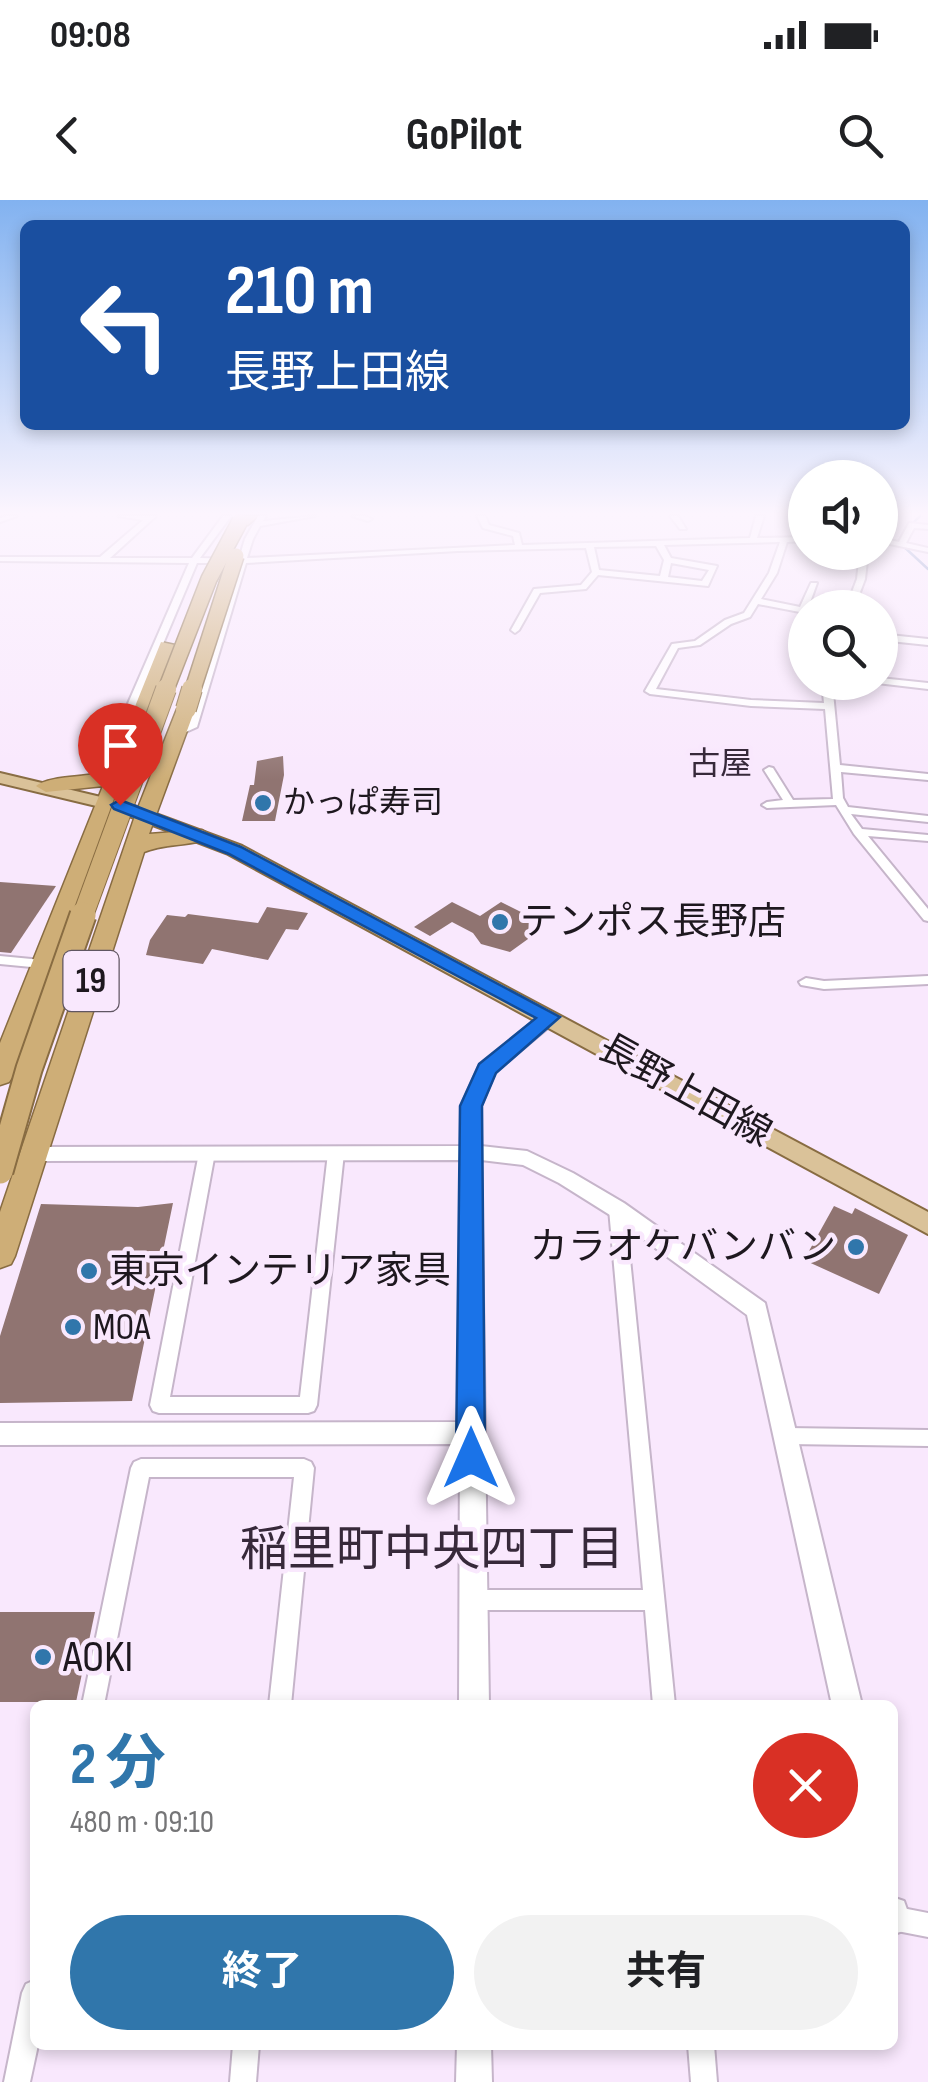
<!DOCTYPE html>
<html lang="ja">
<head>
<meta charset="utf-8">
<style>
	body { margin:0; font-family:"Sofia Sans Condensed","Noto Sans JP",sans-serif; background:#f2f2f2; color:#202124; height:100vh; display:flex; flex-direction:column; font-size:38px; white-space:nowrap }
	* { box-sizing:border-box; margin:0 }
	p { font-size:32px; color:#757577 }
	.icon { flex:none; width:55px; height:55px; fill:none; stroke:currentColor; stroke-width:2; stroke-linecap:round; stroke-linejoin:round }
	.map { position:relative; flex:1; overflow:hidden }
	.drawer { position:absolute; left:30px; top:1500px; width:868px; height:350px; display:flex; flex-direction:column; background:#fff; border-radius:15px; box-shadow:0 5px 15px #0003 }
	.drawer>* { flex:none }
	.top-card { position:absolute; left:20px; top:20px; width:890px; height:210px; border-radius:15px; box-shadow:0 5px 15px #0003; background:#1a4fa0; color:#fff; overflow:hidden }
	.fabs { position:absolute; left:788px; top:260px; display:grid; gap:20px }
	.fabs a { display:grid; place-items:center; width:110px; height:110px; border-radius:50%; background:#fff; box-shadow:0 5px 15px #0003; font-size:50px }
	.pin { position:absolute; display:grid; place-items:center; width:85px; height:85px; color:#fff; margin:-102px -42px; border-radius:50% 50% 50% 0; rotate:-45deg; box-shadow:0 0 10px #0007 }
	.pin .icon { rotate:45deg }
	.me { position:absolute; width:110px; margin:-55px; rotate:0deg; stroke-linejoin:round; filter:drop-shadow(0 0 8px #0008) }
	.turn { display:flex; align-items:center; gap:35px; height:210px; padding:0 40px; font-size:45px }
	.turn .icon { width:130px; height:130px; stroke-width:2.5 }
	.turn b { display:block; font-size:70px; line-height:85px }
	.round { display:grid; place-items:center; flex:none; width:105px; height:105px; border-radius:52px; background:#f2f2f2 }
	.overview { display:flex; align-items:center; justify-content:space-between; height:170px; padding:0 40px }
	h1 { font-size:60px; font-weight:700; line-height:75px; color:#3076ab }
	.primary-button { display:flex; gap:20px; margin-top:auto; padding:20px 40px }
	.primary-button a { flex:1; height:115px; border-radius:60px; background:#3076ab; color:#fff; font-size:40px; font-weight:700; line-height:115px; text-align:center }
	.primary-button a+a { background:#f2f2f2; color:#202124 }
	.status { display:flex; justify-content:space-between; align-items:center; height:70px; padding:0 50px; background:#fff; direction:ltr }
	.status svg { height:28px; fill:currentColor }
	header { display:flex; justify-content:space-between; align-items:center; height:130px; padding:0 40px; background:#fff; font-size:45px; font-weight:700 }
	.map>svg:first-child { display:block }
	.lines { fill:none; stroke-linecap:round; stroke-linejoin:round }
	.stream { stroke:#6982ba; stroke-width:2.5 }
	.building { fill:#907471 }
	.minor-casing { stroke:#c6b5ca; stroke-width:4 }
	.tertiary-casing { stroke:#c6b5ca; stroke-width:4 }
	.primary-casing { stroke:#886c42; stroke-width:4 }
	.trunk-casing { stroke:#886c42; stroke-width:3 }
	.minor { fill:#fff; fill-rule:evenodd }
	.tertiary { fill:#fff; fill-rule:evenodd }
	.primary { fill:#dac299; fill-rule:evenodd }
	.trunk { fill:#ceae77; fill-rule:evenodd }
	.trunk-bridge-far2-casing { stroke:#886c42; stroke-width:18; stroke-linecap:butt }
	.trunk-bridge-far1-casing { stroke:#886c42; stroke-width:22; stroke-linecap:butt }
	.trunk-bridge-casing { stroke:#886c42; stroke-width:29; stroke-linecap:butt }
	.trunk-bridge-far2 { stroke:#ceae77; stroke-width:15 }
	.trunk-bridge-far1 { stroke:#ceae77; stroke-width:20 }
	.trunk-bridge { stroke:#ceae77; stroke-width:25 }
	.route { fill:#1a73e8; stroke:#114b97; stroke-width:2.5 }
	.poi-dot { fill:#3076ab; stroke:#f9e8fd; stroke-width:4 }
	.labels { text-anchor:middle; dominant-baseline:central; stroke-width:9; stroke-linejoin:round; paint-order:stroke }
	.far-neighbourhood-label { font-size:32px; fill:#37293a; stroke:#f9e8fd }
	.far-poi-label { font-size:32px; fill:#1e181f; stroke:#f9e8fd; text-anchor:start }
	.shield { fill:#f9e8fd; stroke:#605662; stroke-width:2.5 }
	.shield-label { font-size:35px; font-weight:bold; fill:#1e181f }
	.poi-label { font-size:38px; fill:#1e181f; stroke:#f9e8fd; text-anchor:start }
	.street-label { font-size:38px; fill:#1e181f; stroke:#f9e8fd }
	.near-poi-label { font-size:45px; fill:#1e181f; stroke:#f9e8fd; text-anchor:start }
	.near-neighbourhood-label { font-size:48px; fill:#37293a; stroke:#f9e8fd }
</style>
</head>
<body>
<div class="status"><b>09:08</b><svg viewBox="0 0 49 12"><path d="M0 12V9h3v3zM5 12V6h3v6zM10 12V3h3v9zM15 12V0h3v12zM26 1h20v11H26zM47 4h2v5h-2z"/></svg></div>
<header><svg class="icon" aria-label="back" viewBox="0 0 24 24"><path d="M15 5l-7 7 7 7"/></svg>GoPilot<svg class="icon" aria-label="search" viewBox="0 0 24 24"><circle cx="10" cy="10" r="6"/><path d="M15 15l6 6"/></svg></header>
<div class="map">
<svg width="928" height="1882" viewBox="0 0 928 1882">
	<rect width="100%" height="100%" fill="#f9e8fd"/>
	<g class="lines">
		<g class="stream">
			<polyline points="0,317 4,316"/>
			<polyline points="913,323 920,316"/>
			<polyline points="902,345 928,369"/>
		</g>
	</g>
	<g class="building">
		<polygon points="283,556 284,575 275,621 242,621 250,585 254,585 257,561"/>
		<polygon points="0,682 56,686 11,753 0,752"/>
		<polygon points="452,702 480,716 501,702 529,716 528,739 510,752 481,744 473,733 452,722 430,736 414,727"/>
		<polygon points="267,707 308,713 298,730 286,729 268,760 212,749 203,764 146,755 150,740 167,715 185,717 188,714 258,723"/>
		<polygon points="173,1003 132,1201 0,1203 0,1136 41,1004 138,1007"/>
		<polygon points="834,1006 852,1014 855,1008 908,1035 879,1094 804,1060"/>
		<polygon points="0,1412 95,1412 76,1502 0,1502"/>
	</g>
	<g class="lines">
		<g class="minor-casing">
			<g id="minor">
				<polygon points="5,316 17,316 0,322 0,318"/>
				<path d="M118,316H156L110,358H192L223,316H231L200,358L239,359L245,339L258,316H266L263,321L315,316L260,326L253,339L247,358L515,345L513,336L483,328L477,316H485L489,325L519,333L522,345L750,338L756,316H764L757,338L805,337V341L787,342L777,373L761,399L800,407L811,383H817L808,408H805V413L758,404L750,417L731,424L700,445L678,448L656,489L751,500L824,503L822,482H832L840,565L928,574V580L841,572L843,598L848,607L928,616V622L851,614L862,629L928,635V641L868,636L928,709V721L924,720L854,634L836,605L767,608L762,605L767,602L783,600L764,570L769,567L773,568L793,600L833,599L825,509L751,506L650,494L645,491L672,444L695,441L725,420L744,413L769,373L780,342L664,345L671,358L717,366L708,386L598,375L586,389L540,393L519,430L515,433L511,430L534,389L581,385L592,372L586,348L458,351L246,363L197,527L177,536L172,533L188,525L238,363H197L133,515L138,527L133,530L128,527L123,515L189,363L0,361V357H100L143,320ZM656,346L664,360L660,376L599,370L594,347ZM671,363L709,370L702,381L668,377Z"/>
				<polygon points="352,316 365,316 372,319 368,321"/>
				<polygon points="670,316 678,316 686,329 680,329"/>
				<polygon points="909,323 928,325 928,329 914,328 906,343 928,348 928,352 880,342 880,338 899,342"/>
				<polygon points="860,352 868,352 865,379 854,408 846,408 857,379"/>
				<polygon points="880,434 928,439 928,445 880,440"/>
				<polygon points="880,478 928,483 928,489 877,483 880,482"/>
				<polygon points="0,756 42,760 48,764 42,768 0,764"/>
				<polygon points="928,776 928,784 824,789 801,785 799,782 806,778 824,781"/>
				<polygon points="207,947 215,953 170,1197 300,1197 328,953 336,947 344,953 317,1205 314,1211 308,1213 159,1213 153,1211 150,1205 199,953"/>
				<polygon points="617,1003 623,1005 625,1009 675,1505 653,1505 645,1410 474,1410 467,1407 464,1400 467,1393 474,1390 643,1390 609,1009 611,1005"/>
				<polygon points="787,1228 928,1230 928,1246 787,1244 780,1242 778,1236 780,1230"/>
				<polygon points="141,1259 304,1259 311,1262 314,1268 291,1505 269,1505 294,1277 149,1277 104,1505 82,1505 131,1268 134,1262"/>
				<polygon points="892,1706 928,1713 928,1737 892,1730"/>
				<polygon points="35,1780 35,1845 38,1845 30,1882 4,1882 22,1793 26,1784"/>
				<polygon points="233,1845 259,1845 256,1882 230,1882"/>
				<polygon points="688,1845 714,1845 717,1882 691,1882"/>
			</g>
		</g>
		<g class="tertiary-casing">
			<g id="tertiary">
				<polygon points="550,811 559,817 556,821 495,872 481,906 481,946 527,951 573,973 624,1003 765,1103 862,1505 832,1505 747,1115 610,1015 559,983 523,965 481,960 489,1505 459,1505 460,1244 0,1245 0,1223 460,1222 461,960 35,961 25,954 35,947 461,946 461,906 480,864 544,813"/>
				<polygon points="892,1697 904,1701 910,1718 906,1730 894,1734"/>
				<polygon points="457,1845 491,1845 492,1882 456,1882"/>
			</g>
		</g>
		<g class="primary-casing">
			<polygon id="primary" points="0,573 126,603 242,646 928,1012 928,1034 228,654 113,610 0,583"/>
		</g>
		<g class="trunk-casing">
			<g id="trunk">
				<polygon points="244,316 258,316 248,325 241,321"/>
				<path d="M161,442L175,445L13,876L9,882L0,885V843L103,586L46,592L36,586C50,575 88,578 109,571Z"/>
				<path d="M186,504L195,509L149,634L202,630L212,636C200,646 165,643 144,652L15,1056L11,1064L0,1068V1012L136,613L177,509Z"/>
			</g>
		</g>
		<use href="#minor" class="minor"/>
		<use href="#tertiary" class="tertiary"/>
		<use href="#primary" class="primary"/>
		<use href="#trunk" class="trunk"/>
		<g class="trunk-bridge-far2-casing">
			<g id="trunk-bridge-far2">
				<polyline points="165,492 209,379 240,321"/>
				<polyline points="192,492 236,356"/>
			</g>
		</g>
		<g class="trunk-bridge-far1-casing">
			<g id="trunk-bridge-far1">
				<polyline points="186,509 192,489"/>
				<polyline points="82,718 166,489"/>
			</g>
		</g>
		<g class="trunk-bridge-casing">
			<polyline id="trunk-bridge" points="0,971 29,869 83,715"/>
		</g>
		<use href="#trunk-bridge-far2" class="trunk-bridge-far2"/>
		<use href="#trunk-bridge-far1" class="trunk-bridge-far1"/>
		<use href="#trunk-bridge" class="trunk-bridge"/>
	</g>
	<linearGradient id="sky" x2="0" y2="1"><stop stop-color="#82b2f0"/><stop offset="0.54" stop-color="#fcf5fe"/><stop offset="1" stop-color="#fcf5fe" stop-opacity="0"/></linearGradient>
	<rect width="928" height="580" fill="url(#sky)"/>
	<polygon class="route" points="120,600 241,647 560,817 496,873 482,906 485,1258 481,1267 471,1271 461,1267 456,1258 460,906 479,864 536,818 229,654 114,609 111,605"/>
	<g class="poi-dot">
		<circle cx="263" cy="603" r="10"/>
		<circle cx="500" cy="722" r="10"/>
		<circle cx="856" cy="1047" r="10"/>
		<circle cx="89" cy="1071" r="10"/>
		<circle cx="73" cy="1127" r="10"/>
		<circle cx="43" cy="1457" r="10"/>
	</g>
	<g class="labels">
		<g class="far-neighbourhood-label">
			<text x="720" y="564">古屋</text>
		</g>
		<g class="far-poi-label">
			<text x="283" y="603">かっぱ寿司</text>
		</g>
		<rect class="shield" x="63.5" y="751" width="55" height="60" rx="8"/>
		<g class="shield-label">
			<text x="91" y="781">19</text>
		</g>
		<g class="poi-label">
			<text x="520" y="722">テンポス長野店</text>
			<text x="836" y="1047" text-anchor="end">カラオケバンバン</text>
			<text x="109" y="1071">東京インテリア家具</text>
			<text x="93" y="1127">MOA</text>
		</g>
		<g class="street-label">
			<text transform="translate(685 891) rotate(29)">長野上田線</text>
		</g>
		<g class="near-poi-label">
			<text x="63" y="1457">AOKI</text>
		</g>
		<g class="near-neighbourhood-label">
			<text x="432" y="1350">稲里町中央四丁目</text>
		</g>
	</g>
</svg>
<div class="fabs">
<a><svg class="icon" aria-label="sound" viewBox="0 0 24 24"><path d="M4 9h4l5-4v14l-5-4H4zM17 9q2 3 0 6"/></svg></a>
<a><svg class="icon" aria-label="search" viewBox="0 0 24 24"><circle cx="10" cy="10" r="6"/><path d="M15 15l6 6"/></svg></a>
</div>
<div class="pin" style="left:120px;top:605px;background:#d93025"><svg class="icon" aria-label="arrive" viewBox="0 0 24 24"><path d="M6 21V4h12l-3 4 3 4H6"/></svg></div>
<svg class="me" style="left:471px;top:1258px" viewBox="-20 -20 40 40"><path d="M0-17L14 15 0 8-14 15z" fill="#1a73e8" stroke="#fff" stroke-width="4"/></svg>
<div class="top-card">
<div class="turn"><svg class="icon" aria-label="left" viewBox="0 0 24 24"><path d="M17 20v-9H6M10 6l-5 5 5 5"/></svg><div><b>210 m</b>長野上田線</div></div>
</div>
<section class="drawer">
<div class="overview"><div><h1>2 分</h1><p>480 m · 09:10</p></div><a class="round" style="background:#d93025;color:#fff"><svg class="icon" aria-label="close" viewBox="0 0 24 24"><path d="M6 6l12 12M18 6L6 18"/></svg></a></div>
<div class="primary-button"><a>終了</a><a>共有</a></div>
</section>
</div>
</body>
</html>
